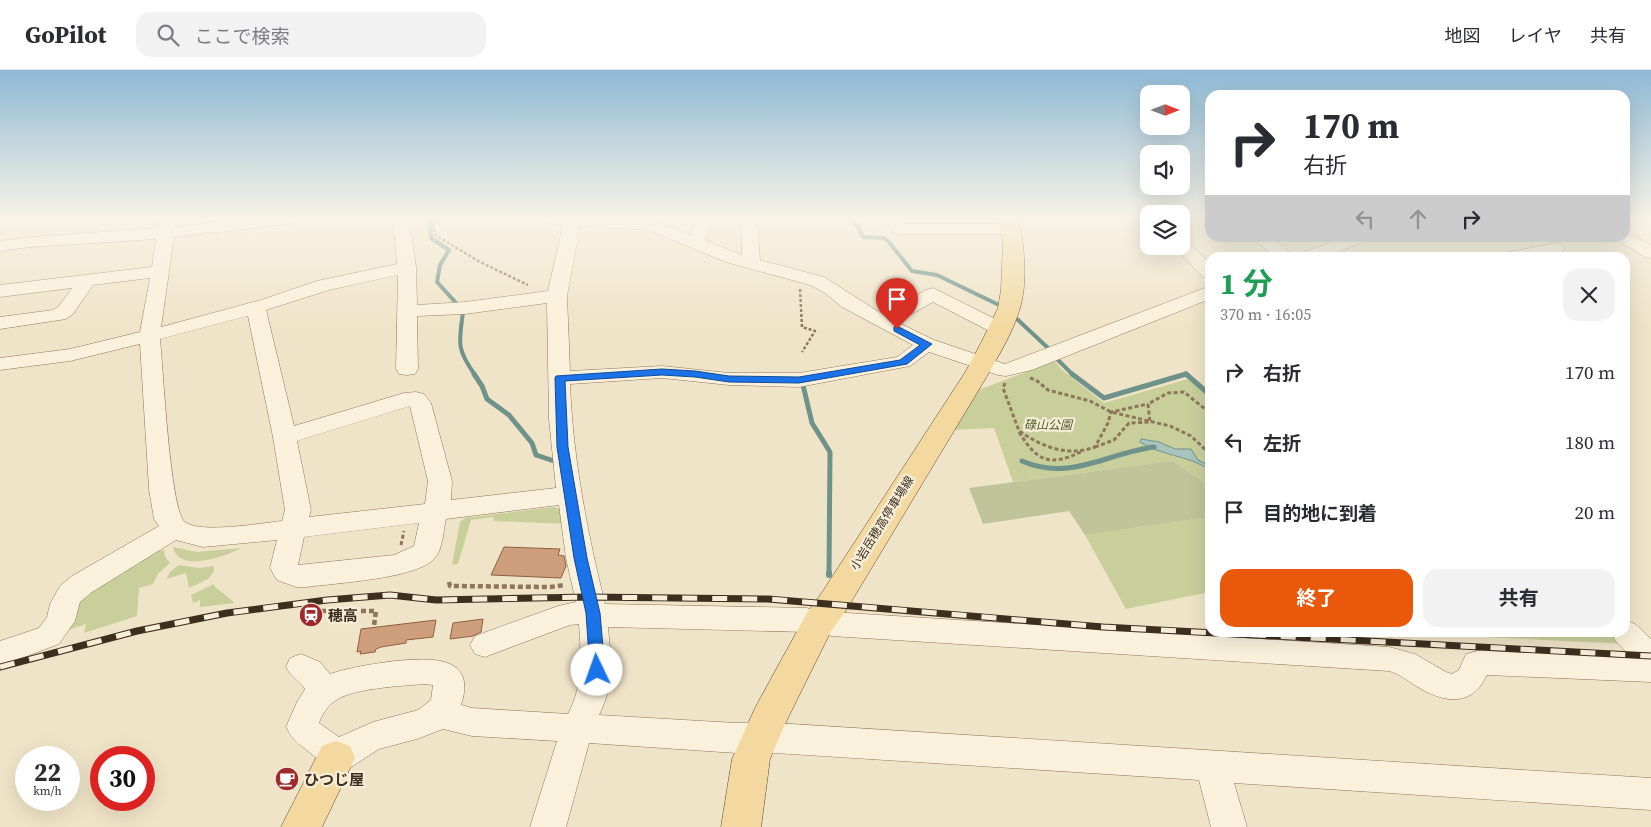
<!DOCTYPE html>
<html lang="ja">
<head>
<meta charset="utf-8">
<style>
	body { margin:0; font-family:"Source Serif 4","Noto Sans JP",serif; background:#f2f2f3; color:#2b2b33; height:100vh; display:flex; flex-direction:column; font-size:19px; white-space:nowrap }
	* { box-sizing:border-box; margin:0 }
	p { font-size:16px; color:#7c7c81 }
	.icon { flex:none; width:28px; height:28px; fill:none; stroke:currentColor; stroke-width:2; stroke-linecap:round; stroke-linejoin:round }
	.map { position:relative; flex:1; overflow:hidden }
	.panel { position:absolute; left:1205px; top:182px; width:425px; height:385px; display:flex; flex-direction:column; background:#fff; border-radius:15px; box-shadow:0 5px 20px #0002 }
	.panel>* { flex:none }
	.guide { position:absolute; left:1205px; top:20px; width:425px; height:152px; border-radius:15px; box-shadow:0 5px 20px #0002; background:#fff; color:#2b2b33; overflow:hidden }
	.needle { width:32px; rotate:90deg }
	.controls { position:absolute; left:1140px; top:15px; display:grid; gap:10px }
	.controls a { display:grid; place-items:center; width:50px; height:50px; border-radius:10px; background:#fff; box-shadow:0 5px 20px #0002; font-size:25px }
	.speed { position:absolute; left:15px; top:676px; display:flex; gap:10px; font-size:25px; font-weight:700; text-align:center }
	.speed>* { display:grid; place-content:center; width:65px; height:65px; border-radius:50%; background:#fff; box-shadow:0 5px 20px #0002; line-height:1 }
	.speed small { font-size:12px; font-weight:400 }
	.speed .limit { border:8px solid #d22; background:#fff; color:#111 }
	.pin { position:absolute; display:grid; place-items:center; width:42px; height:42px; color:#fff; margin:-51px -21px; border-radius:50% 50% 50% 0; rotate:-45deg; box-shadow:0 0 5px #0007 }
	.pin .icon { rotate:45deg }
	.me { position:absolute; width:55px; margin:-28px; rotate:357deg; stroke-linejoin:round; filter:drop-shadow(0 0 4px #0008) }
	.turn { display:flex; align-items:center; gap:18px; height:105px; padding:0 15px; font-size:22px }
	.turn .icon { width:65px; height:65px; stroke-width:2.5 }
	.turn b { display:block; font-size:35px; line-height:42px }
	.lanes { display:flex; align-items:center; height:48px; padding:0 15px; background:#0003; justify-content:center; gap:25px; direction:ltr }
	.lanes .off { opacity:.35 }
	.round { display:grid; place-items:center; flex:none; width:52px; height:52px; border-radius:15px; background:#f2f2f3 }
	.overview { display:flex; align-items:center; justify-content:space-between; height:85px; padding:0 15px }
	h1 { font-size:30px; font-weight:700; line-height:38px; color:#1e9e55 }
	.cta { display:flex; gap:10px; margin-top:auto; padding:10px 15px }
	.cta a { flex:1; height:58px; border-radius:15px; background:#ea580c; color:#fff; font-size:20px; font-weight:700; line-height:58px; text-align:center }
	.cta a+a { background:#f2f2f3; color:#2b2b33 }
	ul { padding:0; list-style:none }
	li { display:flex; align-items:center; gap:15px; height:70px; padding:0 15px }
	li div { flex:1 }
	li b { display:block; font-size:19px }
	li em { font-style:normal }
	header { display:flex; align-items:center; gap:30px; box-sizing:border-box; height:70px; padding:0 25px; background:#fff; border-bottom:1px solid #e1e1e2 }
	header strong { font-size:24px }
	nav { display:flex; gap:28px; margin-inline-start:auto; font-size:18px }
	.search { width:350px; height:45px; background:#f2f2f3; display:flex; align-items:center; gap:12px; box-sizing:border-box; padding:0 18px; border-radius:15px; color:#7c7c81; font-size:19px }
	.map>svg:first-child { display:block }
	.green { fill:#c9cf9b }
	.cemetery { fill:#bfc49a }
	.water { fill:#a9c4bc; stroke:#6f938a }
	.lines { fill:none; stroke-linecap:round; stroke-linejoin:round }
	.stream-far2 { stroke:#6f938a; stroke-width:4 }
	.stream-far1 { stroke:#6f938a; stroke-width:5 }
	.stream { stroke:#6f938a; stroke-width:6 }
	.building { fill:#cf9f7d; stroke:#8d5f41 }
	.minor-casing { stroke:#8d765c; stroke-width:1 }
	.major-casing { stroke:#5b4430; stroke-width:1 }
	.path-far2 { stroke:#8d765c; stroke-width:2.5; stroke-dasharray:3 2; stroke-linecap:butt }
	.path-far1 { stroke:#8d765c; stroke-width:3; stroke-dasharray:4 2.5; stroke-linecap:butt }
	.path { stroke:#8d765c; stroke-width:4.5; stroke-dasharray:5 3; stroke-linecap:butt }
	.minor { fill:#faf1dc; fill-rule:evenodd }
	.major { fill:#f3d9a0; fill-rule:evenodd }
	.rail-casing { stroke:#3d2e20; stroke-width:7 }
	.rail { stroke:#f7eed8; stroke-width:5; stroke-dasharray:15; stroke-linecap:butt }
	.route { fill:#1a73e8; stroke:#114b97 }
	.labels { text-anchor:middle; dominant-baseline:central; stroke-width:4.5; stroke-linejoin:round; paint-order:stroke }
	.park-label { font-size:12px; font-style:italic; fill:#4d5a26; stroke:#f7eed8 }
	.street-label { font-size:12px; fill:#3d2e20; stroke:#f7eed8 }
	.near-poi-label { font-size:15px; font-weight:bold; fill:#3d2e20; stroke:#f7eed8; text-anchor:start }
</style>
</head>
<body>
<header>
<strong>GoPilot</strong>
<div class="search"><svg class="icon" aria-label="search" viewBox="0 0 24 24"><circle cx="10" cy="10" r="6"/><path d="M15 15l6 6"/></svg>ここで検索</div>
<nav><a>地図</a><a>レイヤ</a><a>共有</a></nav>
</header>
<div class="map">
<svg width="1651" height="757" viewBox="0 0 1651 757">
	<rect width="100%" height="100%" fill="#f0e4c8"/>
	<g class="green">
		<polygon points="1055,291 1061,299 1104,333 1188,309 1210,328 1210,416 1176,393 1170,391 1013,412 994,358 951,360 976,319 981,319"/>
		<polygon points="554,437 563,440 566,454 493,451 494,447 471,450 458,494 452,495 460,452 465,448"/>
		<polygon points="1210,447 1210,522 1126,539 1085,465"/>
		<path d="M173,477L197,482L241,478C227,486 178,504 173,477Z"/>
		<polygon points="164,480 165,487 170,493 158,504 153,514 139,518 137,546 84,563 86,554 63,562 71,536 146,483"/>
		<polygon points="179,495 199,498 214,496 214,501 208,509 189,518 186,503 166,509 170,502"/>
		<polygon points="214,514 214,516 235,533 200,537 200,530 193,533 191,525"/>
		<polygon points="1400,563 1615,563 1629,574"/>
	</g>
	<polygon class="cemetery" points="1170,391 1176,393 1210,416 1210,447 1085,465 1069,441 983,454 969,418"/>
	<path class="water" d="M1141,369L1159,372L1175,379H1191L1198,390L1210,396V400C1188,385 1161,386 1140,372Z"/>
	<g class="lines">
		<g class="stream-far2">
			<polyline points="430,149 431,168 449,180 440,195 437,212 458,235"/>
			<polyline points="850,149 858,157 863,167 883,168 888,171 912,201 937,205 999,235"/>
			<path d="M463,242C459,273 456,278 475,305"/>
			<polyline points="1017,249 1048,278"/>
			<polyline points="1058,290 1073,305"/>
			<polyline points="1182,305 1188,305"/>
		</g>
		<g class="stream-far1">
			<polyline points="474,304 482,316 487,329 509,345 532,373 536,385 554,391"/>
			<polyline points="1072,304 1104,328 1186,304"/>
			<polyline points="1186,304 1210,325"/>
			<polyline points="803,315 812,353 830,382 829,504"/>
			<path d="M1022,391C1070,412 1107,383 1154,377"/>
		</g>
		<polyline class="stream" points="829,505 829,503"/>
	</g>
	<g class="building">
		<polygon points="504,477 560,479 558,485 564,486 566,496 561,508 491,505"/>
		<polygon points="483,549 481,562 473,566 450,569 453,553"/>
		<polygon points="436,550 433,567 406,570 406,573 381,577 376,579 375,582 360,584 361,581 357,582 361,559"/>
	</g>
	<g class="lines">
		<g class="minor-casing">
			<g id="minor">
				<path d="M160,149H176L175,157L243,149H297L295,153L289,154L174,167L161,257L261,230L317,211L397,194L393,149H409L416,197L417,235L465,232L548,221L563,155L548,153L546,149L651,150L691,165L695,149H711L706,171L742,185L741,149H757L760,190L824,207L882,244L926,220L933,218L1007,255L1010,259L1007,263L1000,265L993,263L933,232L897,252L934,270L1005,294L1210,216V229L1032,300L1006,306L998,305L929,282L910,296L799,317L729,315L662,308L570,314C573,388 587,461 605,534L807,538L817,542L820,547L831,542L1389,577L1415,584L1446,602L1452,604L1459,600L1466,584L1485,579L1630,586L1615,570L1611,562H1625V550L1635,554L1651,569V612L1487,605C1471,638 1444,633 1416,616C1407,610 1399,604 1389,601L831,566L821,562L818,557L807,562L608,557C611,590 615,613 599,645L736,653L760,652L1651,708V740L1234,713L1247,757H1211L1199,710L760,682L736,683L589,673L566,757H530L557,671L472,666L443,659L417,669L379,679L348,699L336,703C322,698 324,695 314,686C301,675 294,673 286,657L297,632L305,619C299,610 291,607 286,597L290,588L301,584L320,592L330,604C351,597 373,594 395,591C428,588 478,584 461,635L472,638L568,644C584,613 581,587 579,554L570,555L485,587L475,584L470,575L475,566L558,536L576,532L566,488L559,435L446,449C443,462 443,480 434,489C416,509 334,513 307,517H296L277,510L270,498L277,470L203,477L176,470L92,522L80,532L75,551L59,574L0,596V571L39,558L47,547L50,534L60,516L72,506L159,456L154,449L149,419L140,274L70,291L0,300V288L70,279L140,262L150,208L93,215L73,244L66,249L0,259V247L53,240L59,236L72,218L0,227V215L152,197L156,169L31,177L0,181V171L31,167L158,158ZM580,156L648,160L726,192L810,215L825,223L842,237L913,275L897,287L799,303H729L662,296L570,301L567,226ZM398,205L396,299L399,304L407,305L415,304L418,299L417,246L465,244L547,233L549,349L556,418L451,430L452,411L431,333L424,324L416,322L404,323L294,356L266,240L329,220ZM248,246L273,367L285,440L282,451C262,453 200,464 185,452C170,442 163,295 160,269ZM410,336L428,411L425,434L309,447L311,440L297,371ZM419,453L414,476L394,485L298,495L304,467ZM424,614L433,615L431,630L418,640L373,652L339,667L319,653C322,645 327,636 335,631C352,618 402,616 424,614Z"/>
				<polygon points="879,149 898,149 905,154 1011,154 1017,155 1020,159 1017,163 1011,164 901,164 895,163"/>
				<polygon points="1625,162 1651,175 1651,188 1645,187 1619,171 1617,168 1625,168"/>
				<polygon points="1253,168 1272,168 1296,187 1298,184 1342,168 1366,168 1363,172 1322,188 1275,188"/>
				<polygon points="1181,170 1187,171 1210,193 1210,209 1203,207 1175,179 1173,176 1181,176"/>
				<polygon points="1556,173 1562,174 1565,178 1562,182 1534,188 1495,188 1498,184 1504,183"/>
			</g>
		</g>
		<g class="major-casing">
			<g id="major">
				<path d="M999,149H1019C1024,175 1028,212 1020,238C1014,260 1001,281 990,301L845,542L831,561L785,654L770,689L761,757H721L732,689L755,638L807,543L821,524L966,301L983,269L998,238L1001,220L1003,173Z"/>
				<polygon points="336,671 350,676 355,688 322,757 281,757 322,676"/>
			</g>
		</g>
		<g class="path-far2">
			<polyline points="433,149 435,165 480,192 528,215"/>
			<polyline points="800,219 802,257 815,261 802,282"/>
		</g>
		<g class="path-far1">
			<polyline points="1030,308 1036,310 1048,320 1090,331 1111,342 1170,356 1191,366 1210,384"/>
			<path d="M1005,313L1003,318L1019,361C1043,377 1067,387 1095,377L1108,353L1111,342L1148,334"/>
			<path d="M1019,362C1037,391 1048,397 1081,382"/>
			<polyline points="1095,377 1114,370 1129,353 1150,352 1148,334 1168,323 1184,322 1210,343"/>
			<polyline points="401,475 404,461"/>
		</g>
		<g class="path">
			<polyline points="449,512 450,516 550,517 565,515"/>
			<polyline points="321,541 376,541 374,556"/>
		</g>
		<use href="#minor" class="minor"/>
		<use href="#major" class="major"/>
		<g class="rail-casing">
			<polyline id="rail" points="0,597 137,561 227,543 327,530 390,525 436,530 588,527 768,529 1103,557 1651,586"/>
		</g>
		<use href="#rail" class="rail"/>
	</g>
	<linearGradient id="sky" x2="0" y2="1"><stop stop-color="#8fbad6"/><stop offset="0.58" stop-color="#f8f3e6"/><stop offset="1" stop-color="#f8f3e6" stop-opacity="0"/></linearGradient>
	<rect width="1651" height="255" fill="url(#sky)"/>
	<polygon class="route" points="897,256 932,274 907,294 799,313 729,312 695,307 662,305 565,311 568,377 587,488 600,543 605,600 602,604 597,606 592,604 590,600 586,543 574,488 557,377 555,308 556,306 662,299 695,301 729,306 799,307 900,290 920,275 894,261 894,257"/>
	<defs>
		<g id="station-disc" transform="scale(1.25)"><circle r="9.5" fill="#9e2a2b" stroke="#f7eed8"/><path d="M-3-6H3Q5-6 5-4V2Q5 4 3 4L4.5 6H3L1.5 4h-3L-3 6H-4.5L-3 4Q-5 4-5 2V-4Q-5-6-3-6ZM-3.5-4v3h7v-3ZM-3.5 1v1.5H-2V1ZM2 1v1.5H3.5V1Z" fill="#fff"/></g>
		<g id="cafe-disc" transform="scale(1.25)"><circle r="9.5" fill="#9e2a2b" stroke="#f7eed8"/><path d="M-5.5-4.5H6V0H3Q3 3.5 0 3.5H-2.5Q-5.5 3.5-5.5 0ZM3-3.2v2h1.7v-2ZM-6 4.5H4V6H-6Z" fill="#fff"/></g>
	</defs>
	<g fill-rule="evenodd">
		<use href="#station-disc" x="311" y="545"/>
		<use href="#cafe-disc" x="287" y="709"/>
	</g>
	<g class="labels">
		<g class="park-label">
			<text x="1048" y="355">碌山公園</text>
		</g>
		<g class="street-label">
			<text transform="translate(882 453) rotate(-58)">小岩岳穂高停車場線</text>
		</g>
		<g class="near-poi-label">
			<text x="328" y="545">穂高</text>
			<text x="304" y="709">ひつじ屋</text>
		</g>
	</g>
</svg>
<div class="controls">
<a><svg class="needle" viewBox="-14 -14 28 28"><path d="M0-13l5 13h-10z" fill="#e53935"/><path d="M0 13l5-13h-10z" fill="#7c7c81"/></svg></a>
<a><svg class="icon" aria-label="sound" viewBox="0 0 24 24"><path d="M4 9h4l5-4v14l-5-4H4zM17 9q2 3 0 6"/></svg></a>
<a><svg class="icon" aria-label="layers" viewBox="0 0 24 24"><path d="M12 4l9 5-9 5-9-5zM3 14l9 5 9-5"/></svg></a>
</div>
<div class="speed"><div>22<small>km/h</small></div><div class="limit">30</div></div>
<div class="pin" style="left:897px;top:259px;background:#d93025"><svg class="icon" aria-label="arrive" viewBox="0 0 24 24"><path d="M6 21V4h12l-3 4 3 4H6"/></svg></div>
<svg class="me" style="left:597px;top:600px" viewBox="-20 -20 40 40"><circle r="19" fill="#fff"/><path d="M0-13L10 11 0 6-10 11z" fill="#1a73e8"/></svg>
<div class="guide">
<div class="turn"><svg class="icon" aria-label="right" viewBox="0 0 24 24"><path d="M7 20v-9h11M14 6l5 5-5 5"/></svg><div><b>170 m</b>右折</div></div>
<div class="lanes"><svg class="icon off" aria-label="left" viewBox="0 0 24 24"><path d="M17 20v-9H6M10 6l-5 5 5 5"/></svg><svg class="icon off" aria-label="ahead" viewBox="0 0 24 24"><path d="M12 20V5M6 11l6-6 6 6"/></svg><svg class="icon" aria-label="right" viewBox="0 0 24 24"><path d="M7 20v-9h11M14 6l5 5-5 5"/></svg></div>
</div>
<section class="panel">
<div class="overview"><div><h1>1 分</h1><p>370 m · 16:05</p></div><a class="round"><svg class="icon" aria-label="close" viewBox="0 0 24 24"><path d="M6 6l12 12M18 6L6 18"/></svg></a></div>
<ul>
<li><svg class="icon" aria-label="right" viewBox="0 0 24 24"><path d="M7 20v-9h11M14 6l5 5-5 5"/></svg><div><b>右折</b></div><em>170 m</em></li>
<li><svg class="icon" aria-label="left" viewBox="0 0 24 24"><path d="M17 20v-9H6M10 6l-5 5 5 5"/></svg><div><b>左折</b></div><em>180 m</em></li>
<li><svg class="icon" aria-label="arrive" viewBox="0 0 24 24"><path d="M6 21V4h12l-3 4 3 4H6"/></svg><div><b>目的地に到着</b></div><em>20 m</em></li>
</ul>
<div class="cta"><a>終了</a><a>共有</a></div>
</section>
</div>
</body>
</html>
